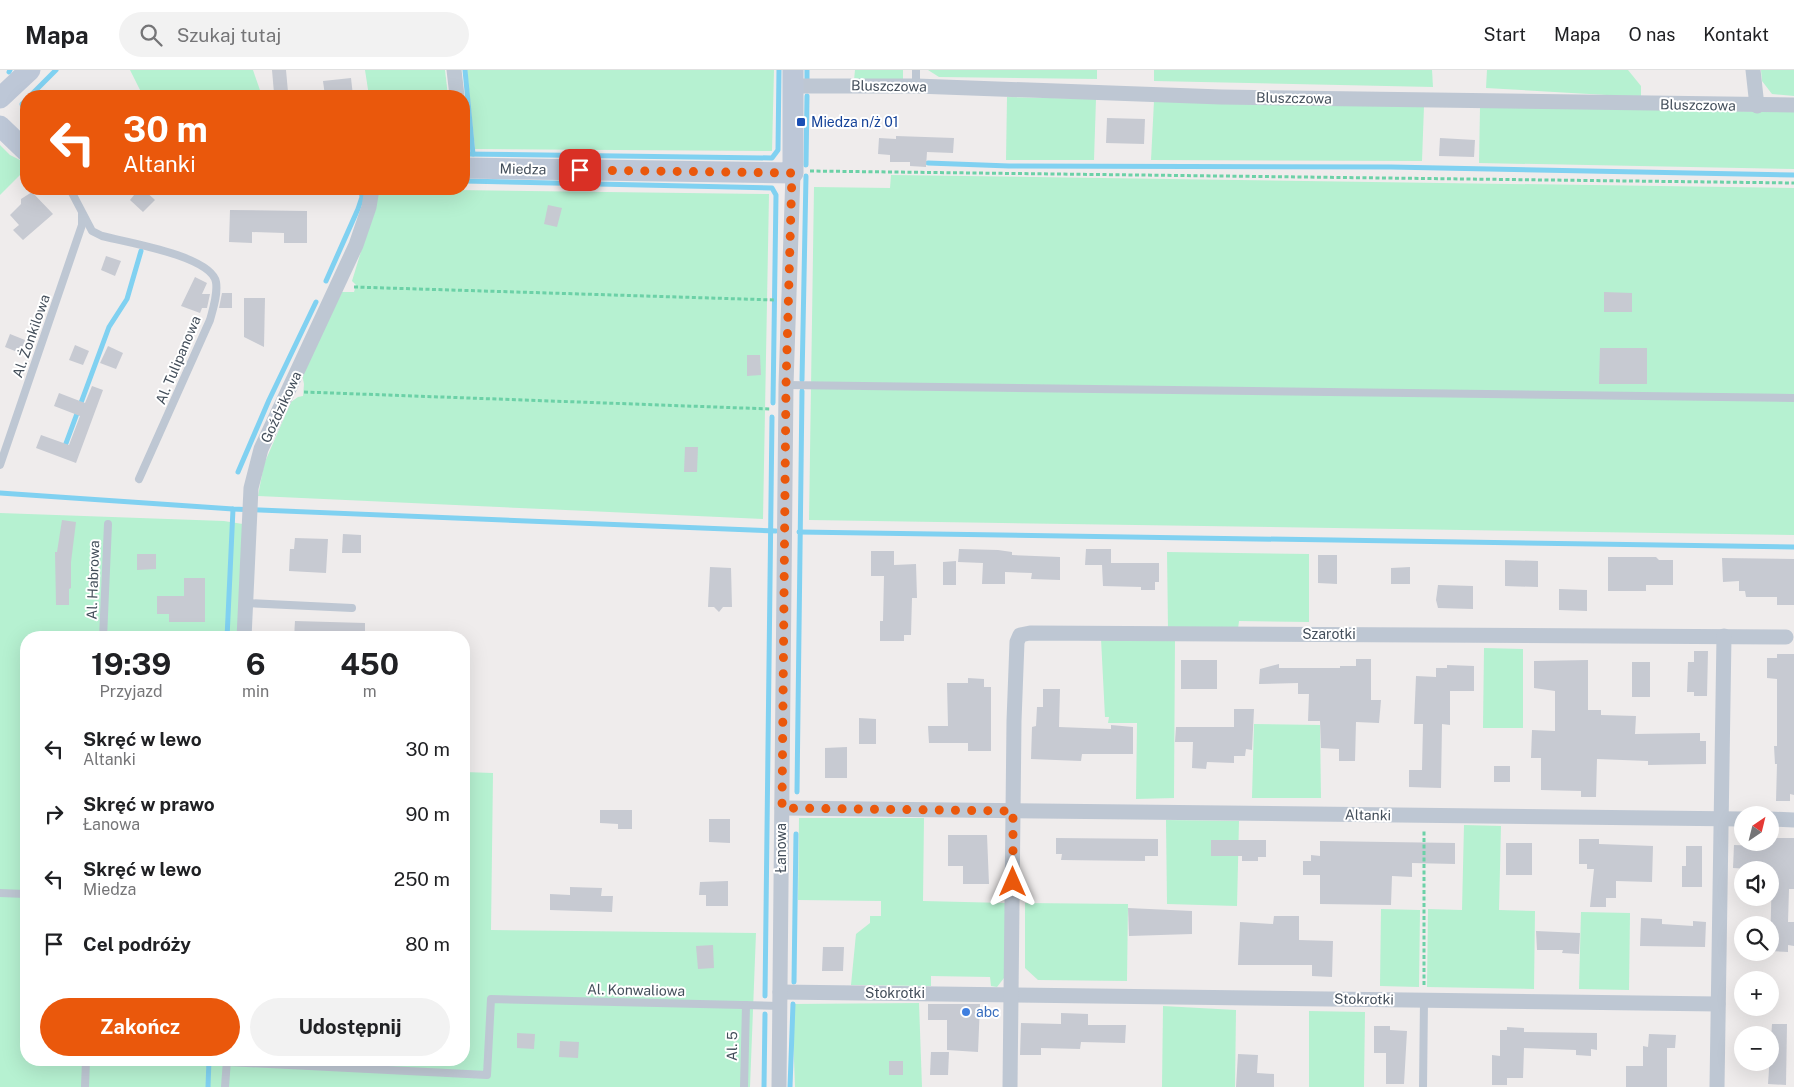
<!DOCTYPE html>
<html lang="pl">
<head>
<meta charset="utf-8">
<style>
	body { margin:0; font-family:"Public Sans",sans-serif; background:#f2f2f2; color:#202124; height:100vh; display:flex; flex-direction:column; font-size:19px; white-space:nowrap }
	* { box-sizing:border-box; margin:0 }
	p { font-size:16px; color:#757577 }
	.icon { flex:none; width:28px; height:28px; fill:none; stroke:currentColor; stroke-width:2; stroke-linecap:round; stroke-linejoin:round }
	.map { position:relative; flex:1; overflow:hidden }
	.sheet { position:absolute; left:20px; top:561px; width:450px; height:435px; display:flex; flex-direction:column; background:#fff; border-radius:20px; box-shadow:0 5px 20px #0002 }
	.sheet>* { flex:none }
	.banner { position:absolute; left:20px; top:20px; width:450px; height:105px; border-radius:20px; box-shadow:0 5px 20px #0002; background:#ea580c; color:#fff; overflow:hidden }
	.needle { width:32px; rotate:35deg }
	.controls { position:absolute; left:1734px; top:736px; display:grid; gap:10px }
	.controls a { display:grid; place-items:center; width:45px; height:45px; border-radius:50%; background:#fff; box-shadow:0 5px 20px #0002; font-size:25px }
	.pin { position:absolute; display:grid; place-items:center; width:42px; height:42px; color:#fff; margin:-21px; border-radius:10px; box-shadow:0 2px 8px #0006 }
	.me { position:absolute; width:55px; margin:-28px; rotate:0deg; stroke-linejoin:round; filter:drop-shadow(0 0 4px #0008) }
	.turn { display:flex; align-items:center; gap:18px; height:105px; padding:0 20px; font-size:22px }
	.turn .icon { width:65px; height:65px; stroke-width:2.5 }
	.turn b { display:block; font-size:35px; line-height:42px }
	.eta { display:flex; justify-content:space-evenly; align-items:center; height:85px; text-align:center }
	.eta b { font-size:30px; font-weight:700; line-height:35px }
	.primary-button { display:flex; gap:10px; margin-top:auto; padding:10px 20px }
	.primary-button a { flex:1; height:58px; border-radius:30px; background:#ea580c; color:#fff; font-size:20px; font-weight:700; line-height:58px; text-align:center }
	.primary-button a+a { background:#f2f2f2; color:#202124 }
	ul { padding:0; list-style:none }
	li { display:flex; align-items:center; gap:15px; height:65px; padding:0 20px }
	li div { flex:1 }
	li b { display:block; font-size:19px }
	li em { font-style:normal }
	header { display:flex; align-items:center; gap:30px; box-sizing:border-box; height:70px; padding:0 25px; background:#fff; border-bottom:1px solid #e0e0e0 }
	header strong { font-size:24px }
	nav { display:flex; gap:28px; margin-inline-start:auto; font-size:18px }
	.search { width:350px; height:45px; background:#f2f2f2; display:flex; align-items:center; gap:12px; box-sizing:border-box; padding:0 18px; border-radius:28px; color:#757577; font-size:19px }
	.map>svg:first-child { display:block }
	.green { fill:#b6f1d1 }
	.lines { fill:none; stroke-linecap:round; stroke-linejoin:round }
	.stream { stroke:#80d1f1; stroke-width:5 }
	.building { fill:#c7cad2 }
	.path { stroke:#6cd1a7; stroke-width:3; stroke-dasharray:4 2.5; stroke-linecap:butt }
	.lane { stroke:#bec7d3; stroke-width:8 }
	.street { stroke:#bec7d3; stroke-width:15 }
	.secondary { stroke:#bdc7d7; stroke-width:21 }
	.route { stroke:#ea580c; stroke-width:9; stroke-dasharray:0 16.2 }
	.transit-dot { fill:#1a4fb4; stroke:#fff; stroke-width:2 }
	.shop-dot { fill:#3f7fe0; stroke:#fff; stroke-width:2 }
	.labels { text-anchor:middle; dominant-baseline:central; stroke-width:4; stroke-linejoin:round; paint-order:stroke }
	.street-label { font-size:14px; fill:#434e5a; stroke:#fff }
	.transit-label { font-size:14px; fill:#164399; stroke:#fff; text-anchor:start }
	.shop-label { font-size:14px; fill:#366cbe; stroke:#fff; text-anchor:start }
</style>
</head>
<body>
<header>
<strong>Mapa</strong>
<div class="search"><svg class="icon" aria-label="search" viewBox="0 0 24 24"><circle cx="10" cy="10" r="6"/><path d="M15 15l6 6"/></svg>Szukaj tutaj</div>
<nav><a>Start</a><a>Mapa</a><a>O nas</a><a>Kontakt</a></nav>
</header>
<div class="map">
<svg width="1794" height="1017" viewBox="0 0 1794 1017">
	<rect width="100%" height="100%" fill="#efecec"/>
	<g class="green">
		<polygon points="130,0 253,0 262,26 143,26"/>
		<polygon points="365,0 445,0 448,26 369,26"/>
		<polygon points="467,0 774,0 772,81 475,79"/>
		<polygon points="855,0 903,0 903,10 854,10"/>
		<polygon points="928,0 1097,0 1097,9 939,7"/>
		<polygon points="1154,0 1432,0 1433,17 1154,11"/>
		<polygon points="1487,0 1628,0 1641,16 1641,27 1486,18"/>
		<polygon points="1761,0 1794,0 1794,26 1772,24 1762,11"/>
		<polygon points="1007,27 1096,29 1094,90 1006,90"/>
		<polygon points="1154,31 1424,36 1422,91 1151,90"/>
		<polygon points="1480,37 1794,42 1794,99 1479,93"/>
		<polygon points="0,75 10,85 26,93 26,107 22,103 0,125"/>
		<polygon points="891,105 1794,118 1794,465 809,450 814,117 890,118"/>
		<polygon points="380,119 769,124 763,449 258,426 264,394 291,332 298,327 303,326 304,314 302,304 342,222 354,222 356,215 352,211"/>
		<polygon points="0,443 224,451 249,455 244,567 26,568 26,990 464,990 464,702 493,703 491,860 756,863 750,1017 0,1017"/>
		<polygon points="1167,482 1309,484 1309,552 1239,551 1238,559 1168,559"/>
		<polygon points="1101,569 1175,569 1174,728 1136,729 1137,653 1108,653 1109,647 1105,647"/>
		<polygon points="1484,578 1523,579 1523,658 1483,658"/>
		<polygon points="1254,654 1320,655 1321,728 1252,728"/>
		<polygon points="799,748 924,748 923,831 1006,833 1004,908 997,917 991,916 990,907 931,906 931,916 851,915 856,864 870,853 870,846 881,846 881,831 798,830"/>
		<polygon points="1166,750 1239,751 1237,836 1167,834"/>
		<polygon points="1464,755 1501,756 1499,840 1535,841 1534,919 1427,917 1428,839 1462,840"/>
		<polygon points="1025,833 1128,834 1127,911 1038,910 1025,898"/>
		<polygon points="1381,839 1420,840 1419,917 1380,916"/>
		<polygon points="1581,842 1630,843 1629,920 1579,919"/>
		<polygon points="919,933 922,1017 795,1017 792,934"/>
		<polygon points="1163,936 1236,940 1235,1017 1162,1017"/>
		<polygon points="1309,941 1365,942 1364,1017 1309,1017"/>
	</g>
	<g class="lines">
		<g class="stream">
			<polyline points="465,0 473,84"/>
			<polyline points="9,2 10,0"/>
			<polyline points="807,11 807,0"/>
			<polyline points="30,26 56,0"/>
			<polyline points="26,30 22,34 26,47"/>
			<polyline points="464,84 772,88 778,80 779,0"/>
			<polyline points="928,93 1009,96 1391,97 1794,105"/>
			<polyline points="806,95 807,26"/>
			<polyline points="464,111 772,118 776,125 773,333"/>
			<polyline points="326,211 358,139 362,127 361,119"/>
			<polyline points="802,310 806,106"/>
			<polyline points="65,376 109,257 127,229 141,181"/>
			<polyline points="238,402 269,330 316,232"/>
			<polyline points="0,423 233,439 776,461"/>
			<polyline points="799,462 1794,477"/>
			<polyline points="227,568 233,439"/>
			<polyline points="797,722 802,321"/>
			<polyline points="794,912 796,764"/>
			<polyline points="765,926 772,347"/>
			<polyline points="208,1017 209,990"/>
			<polyline points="764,1017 765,944"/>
			<polyline points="790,1017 793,934"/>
		</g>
	</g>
	<g class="building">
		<polygon points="272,0 286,0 288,22 274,23"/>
		<polygon points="351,8 353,26 325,26 323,11"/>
		<polygon points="1107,48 1145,49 1144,74 1106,73"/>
		<polygon points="896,66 954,68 953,83 927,82 926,97 910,96 910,92 890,92 890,85 878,84 879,68 896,69"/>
		<polygon points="1440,68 1475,70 1474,87 1439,86"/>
		<polygon points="139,119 143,119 155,130 143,142 130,130"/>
		<polygon points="32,122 53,144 23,170 13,160 19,155 10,145 21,134 21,129"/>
		<polygon points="548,135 562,138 557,157 544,154"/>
		<polygon points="230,140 307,141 307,173 284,173 284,163 252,162 252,173 229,172"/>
		<polygon points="106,186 121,191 115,206 101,200"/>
		<polygon points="195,207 207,213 202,224 210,224 207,238 202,238 200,243 181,236"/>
		<polygon points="1604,222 1632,223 1632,242 1604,242"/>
		<polygon points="222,223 232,223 232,238 219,238"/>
		<polygon points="244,228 265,228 264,277 244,267"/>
		<polygon points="10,264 25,270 20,283 5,277"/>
		<polygon points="75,275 89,281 83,295 69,290"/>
		<polygon points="108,276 123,283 116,299 100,293"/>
		<polygon points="1600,278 1647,278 1647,314 1599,314"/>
		<polygon points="747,285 760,285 761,305 747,306"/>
		<polygon points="92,316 103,320 76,393 36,378 41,365 69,375 80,346 54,336 59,323 85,333"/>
		<polygon points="685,377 698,377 697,402 684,402"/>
		<polygon points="62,450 76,452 71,492 71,518 69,519 69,535 56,535 55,482 57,482"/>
		<polygon points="343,464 361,465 361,483 342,483"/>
		<polygon points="295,468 328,469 326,503 289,501 290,479 294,479"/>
		<polygon points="959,479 998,480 1012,482 1012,485 1060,487 1060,510 1031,509 1032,503 1005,502 1005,514 982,514 983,493 958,492"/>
		<polygon points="1086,479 1111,479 1111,493 1159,493 1159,512 1155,512 1155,520 1141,520 1141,517 1103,516 1102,495 1085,495"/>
		<polygon points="871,481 894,481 894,495 916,494 917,528 912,528 911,565 904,565 904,571 880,571 880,551 883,551 884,506 871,506"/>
		<polygon points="137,484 156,484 156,499 137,500"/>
		<polygon points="1318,485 1337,485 1337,514 1318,513"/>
		<polygon points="1608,487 1656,487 1659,490 1673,490 1673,515 1646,515 1646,521 1608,521"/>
		<polygon points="1722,488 1794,489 1794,535 1777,535 1777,527 1746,527 1745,521 1739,521 1739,511 1723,512"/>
		<polygon points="1505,490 1538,491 1538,517 1505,516"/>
		<polygon points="956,491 956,515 943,515 943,492"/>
		<polygon points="710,497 731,498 732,537 723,537 719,542 714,537 708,537"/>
		<polygon points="1410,497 1410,514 1391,514 1391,498"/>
		<polygon points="184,508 205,508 205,552 169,552 169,544 157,544 157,526 184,526"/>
		<polygon points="1438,515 1473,516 1473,539 1438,538 1436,530"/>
		<polygon points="1559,519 1587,520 1587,541 1559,540"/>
		<polygon points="295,551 365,553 365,568 294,568"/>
		<polygon points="1694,581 1708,581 1707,626 1694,626 1694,622 1687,622 1688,592 1694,592"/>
		<polygon points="1777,584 1794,584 1794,725 1790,724 1790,731 1776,731 1777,694 1775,694 1774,676 1777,676 1777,609 1767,608 1767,588 1777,588"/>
		<polygon points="1356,589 1371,589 1371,630 1381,630 1379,653 1356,652 1355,691 1339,691 1339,679 1321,678 1320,651 1308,651 1309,624 1298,624 1298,613 1259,614 1260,599 1279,594 1279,598 1340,598 1340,596 1356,596"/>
		<rect x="1181" y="590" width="36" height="29"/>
		<polygon points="1588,590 1588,640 1601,640 1601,645 1636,646 1635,664 1700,663 1700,671 1706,671 1706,694 1648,695 1648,691 1597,689 1596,727 1581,727 1581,721 1541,720 1541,688 1531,688 1532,660 1555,661 1555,621 1534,618 1534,591"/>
		<rect x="1632" y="592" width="18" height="35"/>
		<polygon points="1447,595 1474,596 1474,621 1450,621 1450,655 1442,654 1441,718 1409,717 1409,700 1422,700 1423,654 1414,654 1416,606 1436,607 1436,598 1447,598"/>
		<polygon points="968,608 984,609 984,617 991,617 991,681 968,681 968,673 929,673 928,656 948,656 947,613 968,613"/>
		<polygon points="1043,619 1060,619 1059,657 1111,659 1111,655 1133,657 1133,684 1082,684 1081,691 1031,689 1032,657 1036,656 1037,637 1043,637"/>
		<polygon points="1234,639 1254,639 1252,680 1246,679 1245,686 1234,686 1234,693 1207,692 1206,699 1192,698 1193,672 1175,672 1176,657 1234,657"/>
		<polygon points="859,648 876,649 876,674 859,674"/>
		<polygon points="847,677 847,708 825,708 825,678"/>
		<rect x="1494" y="696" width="16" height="16"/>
		<polygon points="600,740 632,740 632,759 618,759 618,754 600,753"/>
		<polygon points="709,749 730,749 730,773 709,772"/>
		<polygon points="948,765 987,765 989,814 963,814 963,796 948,796"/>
		<polygon points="1056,768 1158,769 1158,786 1145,786 1145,791 1061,790 1062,784 1056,784"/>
		<polygon points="1770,768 1794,768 1794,819 1789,819 1788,852 1794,852 1794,876 1788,875 1788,882 1770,881 1772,800 1733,798 1734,775 1762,776 1766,772 1770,772"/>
		<polygon points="1579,769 1599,769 1599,774 1653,776 1652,812 1616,811 1616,828 1606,828 1606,837 1590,837 1594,799 1587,799 1587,794 1579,794"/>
		<polygon points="1211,770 1266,770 1266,787 1258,787 1258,791 1242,791 1242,786 1211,786"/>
		<polygon points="1320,771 1455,773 1455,794 1412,793 1412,807 1392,806 1391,835 1320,834 1320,805 1303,805 1303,791 1311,791 1311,785 1320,786"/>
		<rect x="1506" y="773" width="26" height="32"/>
		<polygon points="1686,776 1702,776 1702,817 1682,817 1682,796 1686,796"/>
		<polygon points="728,811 728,836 706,836 706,825 699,825 700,812"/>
		<polygon points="570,817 602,818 601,826 613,826 612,842 550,840 550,824 570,825"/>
		<polygon points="1128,838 1192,841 1192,864 1129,866"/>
		<polygon points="1274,846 1299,846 1299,870 1333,871 1332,907 1312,906 1312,895 1238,895 1240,852 1273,854"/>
		<polygon points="1641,848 1662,849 1662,854 1693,856 1693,851 1706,852 1705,877 1640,876"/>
		<polygon points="1536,861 1580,863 1579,884 1562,883 1563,880 1537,880"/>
		<polygon points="713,875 714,898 698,899 696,876"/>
		<polygon points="823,877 844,877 843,901 822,901"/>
		<polygon points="928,934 980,934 978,982 947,980 947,950 928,950"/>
		<polygon points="1061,943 1088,944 1088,955 1126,955 1125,973 1081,972 1080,979 1041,978 1041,985 1020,985 1021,953 1061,954"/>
		<polygon points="1772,954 1787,954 1786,1015 1768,1014"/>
		<polygon points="1374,956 1390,956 1390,960 1407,961 1404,1014 1386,1014 1386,983 1374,983"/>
		<polygon points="1507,957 1524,958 1524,962 1597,963 1597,980 1591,979 1591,986 1576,985 1576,980 1524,978 1523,1008 1507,1008 1507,1015 1492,1015 1492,985 1500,986 1500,960 1507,960"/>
		<polygon points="517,963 535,964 534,979 517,978"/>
		<polygon points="1649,964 1676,965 1675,978 1667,978 1667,1017 1626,1017 1626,996 1643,996 1643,976 1648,977"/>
		<polygon points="560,971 579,972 578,988 559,987"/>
		<polygon points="931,982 949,982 948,1005 930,1005"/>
		<polygon points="1238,984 1258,985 1257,1003 1274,1004 1274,1017 1236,1017"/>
		<rect x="889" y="991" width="14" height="14"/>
	</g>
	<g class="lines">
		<g class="path">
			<polyline points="810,101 1794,113"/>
			<polyline points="354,217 775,230"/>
			<polyline points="304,322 770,339"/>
			<polyline points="1424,915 1424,761"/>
		</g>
		<g class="lane">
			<polyline points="916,16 916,0"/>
			<path d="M70,119L92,161L102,166C126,172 211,186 216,212C218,224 213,239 210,250L139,409"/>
			<polyline points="786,315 1794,328"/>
			<polyline points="0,395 82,155 82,144"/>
			<polyline points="246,533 352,538"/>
			<polyline points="103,568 108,454"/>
			<polyline points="0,823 26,824"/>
			<polyline points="227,992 487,1005 491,929 780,936"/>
			<polyline points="85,1017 86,990"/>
			<polyline points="225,1017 227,990"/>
			<polyline points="744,1017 746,935"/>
			<polyline points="1423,1017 1424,930"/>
		</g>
		<g class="street">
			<polyline points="454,0 457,26"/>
			<polyline points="1753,0 1757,36"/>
			<polyline points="793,16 916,16 1221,27 1794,35"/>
			<polyline points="244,568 251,418 261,379 356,175 369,137 372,119"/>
			<polyline points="782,738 1742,749"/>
			<polyline points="1770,749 1794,750"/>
			<polyline points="780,922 1718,934"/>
			<polyline points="779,1017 786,315 793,103"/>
			<polyline points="1010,1017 1014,651 1017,572 1020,565 1030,563 1786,567"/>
			<polyline points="1717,1017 1724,566"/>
		</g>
		<g class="secondary">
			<polyline points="0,28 30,0"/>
			<polyline points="0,56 26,81"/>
			<polyline points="464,98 793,103 793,0"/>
		</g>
	</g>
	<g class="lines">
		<polyline class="route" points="580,100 792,103 786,315 782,738 1013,741 1013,812"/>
	</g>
	<rect class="transit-dot" x="796" y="47" width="10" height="10" rx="2.5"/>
	<circle class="shop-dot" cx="966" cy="942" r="5"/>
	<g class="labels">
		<g class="street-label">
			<text transform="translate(889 16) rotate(1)">Bluszczowa</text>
			<text transform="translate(1294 28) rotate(1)">Bluszczowa</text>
			<text transform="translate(1698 35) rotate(1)">Bluszczowa</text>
			<text transform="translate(523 99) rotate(1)">Miedza</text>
			<text transform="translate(31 266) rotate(-71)">Al. Żonkilowa</text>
			<text transform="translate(178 290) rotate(-67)">Al. Tulipanowa</text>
			<text transform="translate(281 337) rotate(-65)">Goździkowa</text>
			<text transform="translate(93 510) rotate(-88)">Al. Habrowa</text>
			<text x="1329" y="564">Szarotki</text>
			<text transform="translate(1368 745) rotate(1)">Altanki</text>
			<text transform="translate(781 778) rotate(-90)">Łanowa</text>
			<text transform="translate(636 920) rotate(1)">Al. Konwaliowa</text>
			<text x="895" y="923">Stokrotki</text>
			<text transform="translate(1364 929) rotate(1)">Stokrotki</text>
			<text transform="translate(732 976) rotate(-89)">Al. 5</text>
		</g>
		<g class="transit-label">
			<text x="811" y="52">Miedza n/ż 01</text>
		</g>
		<g class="shop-label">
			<text x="976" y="942">abc</text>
		</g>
	</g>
</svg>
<div class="controls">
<a><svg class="needle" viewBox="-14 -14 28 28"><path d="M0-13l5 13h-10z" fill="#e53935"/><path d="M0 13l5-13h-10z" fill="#757577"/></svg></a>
<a><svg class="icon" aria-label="sound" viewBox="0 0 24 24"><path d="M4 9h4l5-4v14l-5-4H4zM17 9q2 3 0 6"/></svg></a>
<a><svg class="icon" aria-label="search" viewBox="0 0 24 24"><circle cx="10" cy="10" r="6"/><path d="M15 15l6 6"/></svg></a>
<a>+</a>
<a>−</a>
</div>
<div class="pin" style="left:580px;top:100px;background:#d93025"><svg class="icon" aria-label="arrive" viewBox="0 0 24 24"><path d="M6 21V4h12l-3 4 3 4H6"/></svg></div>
<svg class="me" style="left:1013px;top:812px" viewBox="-20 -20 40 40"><path d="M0-17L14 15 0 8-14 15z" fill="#ea580c" stroke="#fff" stroke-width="4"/></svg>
<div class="banner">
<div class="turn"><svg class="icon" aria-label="left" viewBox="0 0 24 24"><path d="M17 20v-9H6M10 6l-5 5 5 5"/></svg><div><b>30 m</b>Altanki</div></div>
</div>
<section class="sheet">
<div class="eta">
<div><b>19:39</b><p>Przyjazd</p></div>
<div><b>6</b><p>min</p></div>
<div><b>450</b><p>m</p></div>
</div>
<ul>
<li><svg class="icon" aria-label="left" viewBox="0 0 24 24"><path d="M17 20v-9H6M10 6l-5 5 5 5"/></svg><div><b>Skręć w lewo</b><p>Altanki</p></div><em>30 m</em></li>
<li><svg class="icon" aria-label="right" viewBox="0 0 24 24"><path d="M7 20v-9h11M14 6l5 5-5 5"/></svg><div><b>Skręć w prawo</b><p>Łanowa</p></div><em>90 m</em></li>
<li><svg class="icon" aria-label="left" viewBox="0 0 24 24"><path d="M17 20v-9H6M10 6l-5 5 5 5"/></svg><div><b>Skręć w lewo</b><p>Miedza</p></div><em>250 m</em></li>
<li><svg class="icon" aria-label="arrive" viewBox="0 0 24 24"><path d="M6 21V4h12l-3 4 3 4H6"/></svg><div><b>Cel podróży</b></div><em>80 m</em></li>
</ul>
<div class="primary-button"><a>Zakończ</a><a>Udostępnij</a></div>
</section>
</div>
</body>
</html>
